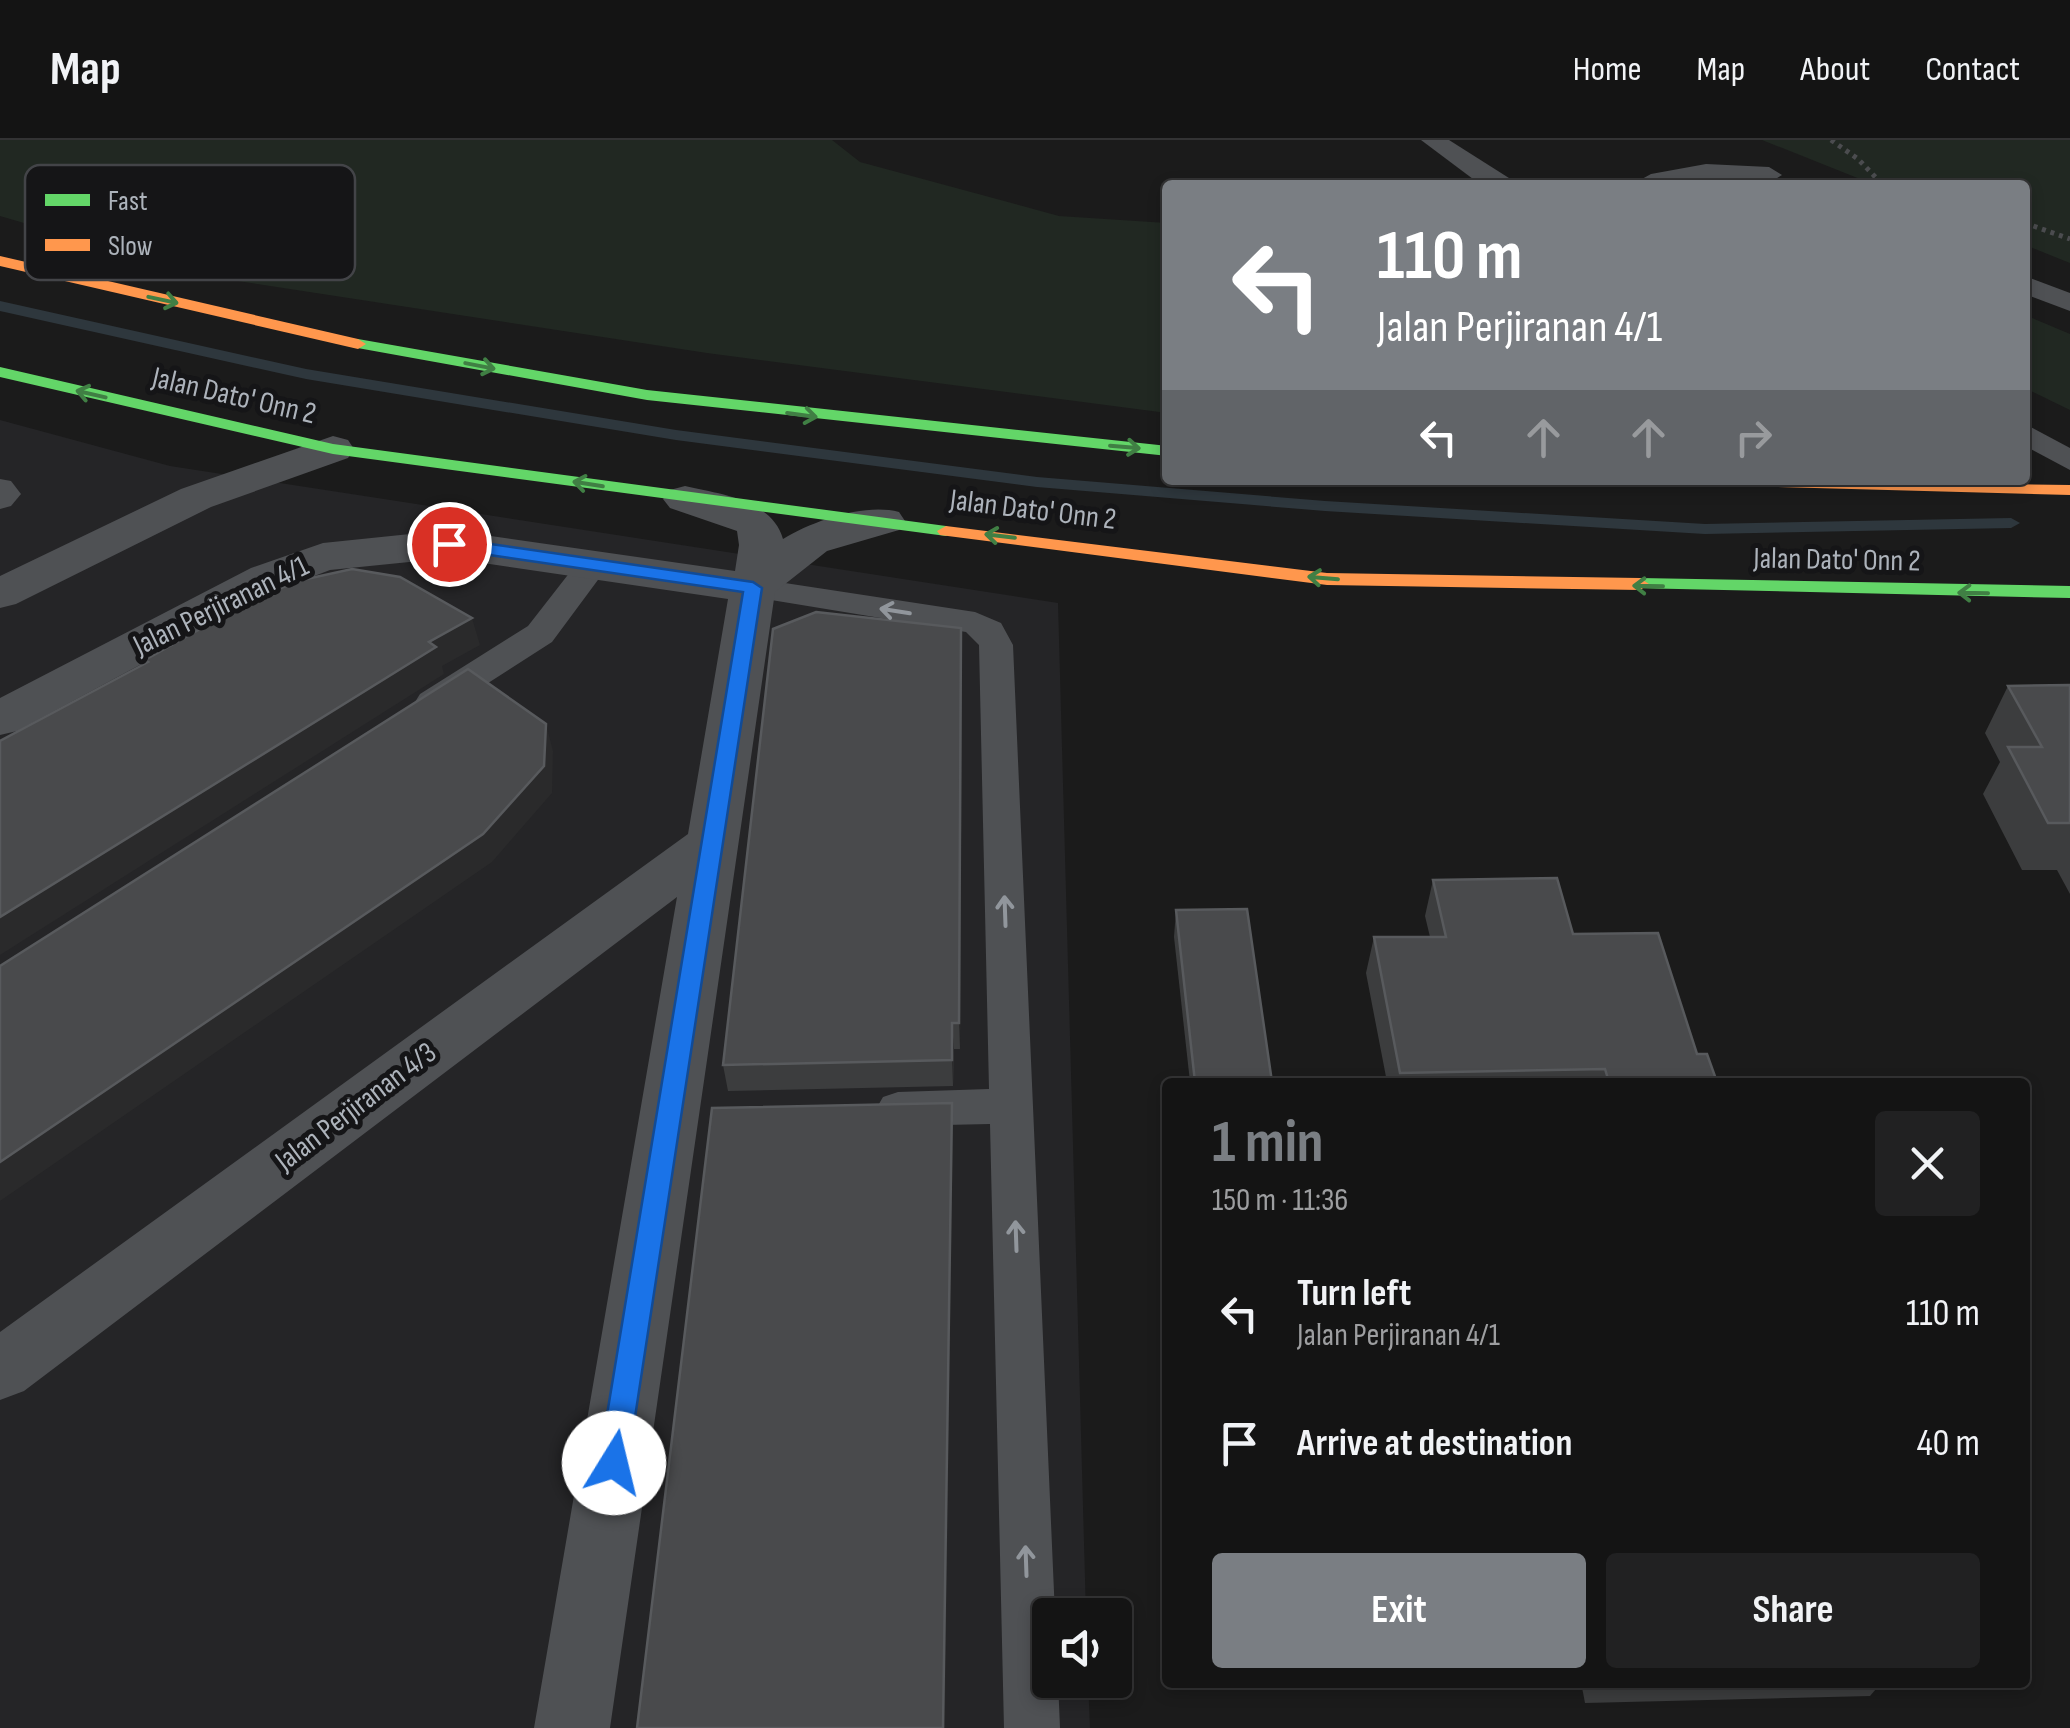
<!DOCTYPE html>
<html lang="en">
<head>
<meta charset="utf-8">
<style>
	body { margin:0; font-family:"Sofia Sans Condensed",sans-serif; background:#212122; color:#f1f3f6; height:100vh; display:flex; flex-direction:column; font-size:38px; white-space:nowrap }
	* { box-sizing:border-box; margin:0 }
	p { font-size:32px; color:#9d9ea0 }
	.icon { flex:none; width:55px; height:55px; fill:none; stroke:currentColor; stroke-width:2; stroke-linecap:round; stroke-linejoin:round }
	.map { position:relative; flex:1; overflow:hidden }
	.side { position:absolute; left:1162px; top:938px; width:868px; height:610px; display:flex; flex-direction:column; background:#141414; border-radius:10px; box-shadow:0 5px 15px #0003,0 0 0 2px #333334 }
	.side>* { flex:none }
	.hud { position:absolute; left:1162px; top:40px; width:868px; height:305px; border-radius:10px; box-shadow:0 5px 15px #0003,0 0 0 2px #333334; background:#7a7e83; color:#fff; overflow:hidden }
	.buttons { position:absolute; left:1032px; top:1458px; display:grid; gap:20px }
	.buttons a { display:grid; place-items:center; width:100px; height:100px; border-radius:10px; background:#141414; box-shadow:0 5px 15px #0003,0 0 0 2px #333334; font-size:50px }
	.pin { position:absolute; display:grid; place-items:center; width:85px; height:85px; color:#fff; margin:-42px; border:5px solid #fff; border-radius:50%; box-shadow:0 2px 10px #0007 }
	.me { position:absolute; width:110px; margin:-55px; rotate:9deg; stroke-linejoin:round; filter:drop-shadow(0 0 8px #0008) }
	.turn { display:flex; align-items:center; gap:35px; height:210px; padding:0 50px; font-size:45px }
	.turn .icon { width:130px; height:130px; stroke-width:2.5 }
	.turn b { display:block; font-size:70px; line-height:85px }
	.lanes { display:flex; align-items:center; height:95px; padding:0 50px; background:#0003; justify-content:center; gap:50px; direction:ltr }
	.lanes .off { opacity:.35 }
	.round { display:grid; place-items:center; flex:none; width:105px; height:105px; border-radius:10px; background:#212122 }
	.summary { display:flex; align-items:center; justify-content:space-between; height:170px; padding:0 50px }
	h1 { font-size:60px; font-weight:700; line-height:75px; color:#7a7e83 }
	.button { display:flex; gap:20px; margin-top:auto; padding:20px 50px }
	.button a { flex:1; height:115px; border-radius:10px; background:#7a7e83; color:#fff; font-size:40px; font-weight:700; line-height:115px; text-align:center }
	.button a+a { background:#212122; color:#f1f3f6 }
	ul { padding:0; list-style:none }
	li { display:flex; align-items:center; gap:30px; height:130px; padding:0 50px }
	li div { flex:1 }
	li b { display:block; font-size:38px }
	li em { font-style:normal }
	header { display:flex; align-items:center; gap:60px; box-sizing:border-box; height:140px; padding:0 50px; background:#141414; border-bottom:2px solid #333334 }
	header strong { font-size:48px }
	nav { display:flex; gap:55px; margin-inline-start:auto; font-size:35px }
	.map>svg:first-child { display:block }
	.built { fill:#252527 }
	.green { fill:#212822 }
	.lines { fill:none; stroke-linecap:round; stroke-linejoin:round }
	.stream { fill:#2e373d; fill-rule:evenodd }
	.path { stroke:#4b4c4f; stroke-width:5; stroke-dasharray:4 5; stroke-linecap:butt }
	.lane { fill:#4f5154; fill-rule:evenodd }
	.street { fill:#4f5154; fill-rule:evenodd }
	.fast { fill:#63d668; fill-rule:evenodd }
	.slow { fill:#ff974d; fill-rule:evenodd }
	.wall { fill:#3c3d3e }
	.shaded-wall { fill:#2a2a2b }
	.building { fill:#494a4c; stroke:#585a5d; stroke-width:2.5 }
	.oneway { stroke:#407f44 }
	.oneway2 { stroke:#91969c }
	.route { fill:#1a73e8; stroke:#114b97; stroke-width:2.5 }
	.labels { text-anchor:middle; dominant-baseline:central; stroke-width:10; stroke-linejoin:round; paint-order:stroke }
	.street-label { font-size:30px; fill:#adb3bb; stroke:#151517 }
	.key { fill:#151517; stroke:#434448; stroke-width:2.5 }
	.key-label { font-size:28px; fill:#adb3bb }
</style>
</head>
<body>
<header>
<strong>Map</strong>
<nav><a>Home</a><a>Map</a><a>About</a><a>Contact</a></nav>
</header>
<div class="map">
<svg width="2070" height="1588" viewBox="0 0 2070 1588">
	<rect width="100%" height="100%" fill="#1b1b1b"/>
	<polygon class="built" points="0,280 170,326 1058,463 1086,1475 1050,1475 1050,1540 1088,1540 1090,1588 0,1588"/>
	<g class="green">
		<polygon points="0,0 832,0 860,22 1059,76 1167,83 1167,273 707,213 205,136 0,76"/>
		<polygon points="1762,0 2070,0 2070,123 2025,105 2025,45 1875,45"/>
		<polygon points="2025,175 2070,194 2070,270 2025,248"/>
	</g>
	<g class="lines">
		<polygon class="stream" points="0,161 306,229 676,290 1037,337 1325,361 1705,384 2011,378 2020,383 2011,388 1705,394 1325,371 1037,347 676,300 306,239 0,171"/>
		<g class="path">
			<polyline points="1831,0 1858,19 1883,45"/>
			<polyline points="2025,83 2070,99"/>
		</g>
		<g class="lane">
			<polygon points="1421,0 1449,0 1520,45 1486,45 1473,39"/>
			<polygon points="1706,24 1769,27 1782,35 1769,43 1721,39 1631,45 1651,34"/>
			<polygon points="2025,136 2070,153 2070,171 2025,154"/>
			<polygon points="2025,284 2070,308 2070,330 2025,306"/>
			<polygon points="0,339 11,341 21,354 11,366 0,369"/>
			<polygon points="593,415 605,418 609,425 552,502 446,570 433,574 420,570 415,562 420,554 528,486 581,418"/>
			<polygon points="753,438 975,472 1001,483 1013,505 1055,1475 1050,1475 1050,1540 1058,1540 1060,1588 1004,1588 990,984 898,986 883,981 876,969 883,957 898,952 989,949 979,505 966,492 741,455 736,448 741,441"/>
		</g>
		<g class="street">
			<polygon points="333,296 348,300 354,309 348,318 211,367 16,464 0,468 0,436 181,349"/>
			<path d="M685,346C719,354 772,359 783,399C813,381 864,363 899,372L905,381L899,390L827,411L775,452L610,1588H534L677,757L24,1251L0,1260V1192L688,694L728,459L449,418L330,430L283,448L17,591L0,595V558L251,428L323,403L449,390L735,431L739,405L737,391L670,368L663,359L670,350Z"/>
		</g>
		<g class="fast">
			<polygon points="358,199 647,250 1168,306 1168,316 647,260 352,207 352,201"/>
			<polygon points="0,227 333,304 946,386 955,391 946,396 333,314 0,237"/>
			<polygon points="1640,438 2070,446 2070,458 1633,448 1633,440"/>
		</g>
		<g class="slow">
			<polygon points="0,116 358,199 366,204 358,209 0,126"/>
			<polygon points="1695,340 2070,345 2070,355 1704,345"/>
			<polygon points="946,386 1327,433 1640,438 1649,444 1640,450 1327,445 940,395 937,391"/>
		</g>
	</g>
	<g class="wall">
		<polygon points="962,515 960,909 954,909 953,946 728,951 723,925"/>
		<polygon points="2070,545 2070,754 2057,730 2022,730 1983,654 2000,622 1985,593 2008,546"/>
		<polygon points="1433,740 1573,794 1697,914 1717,942 1387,942 1366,833 1374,797 1430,797 1425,776"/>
		<polygon points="1176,770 1272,942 1190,942 1174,797"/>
		<polygon points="1581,1542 1882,1542 1870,1556 1585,1563"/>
	</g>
	<g class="shaded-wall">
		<polygon points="472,478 480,505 442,526 444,534 0,815 0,777 429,502"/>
		<polygon points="961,488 962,515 960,909 959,883"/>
		<polygon points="546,584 553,611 552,653 492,722 0,1061 0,1022"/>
		<polygon points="952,883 954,909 953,946 952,920"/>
		<polygon points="952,963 953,989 945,1588 943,1588"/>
	</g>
	<g class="building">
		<polygon points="352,429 400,437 472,478 429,502 436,507 0,777 0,601 148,522 145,520 257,457 302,440"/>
		<polygon points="816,472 961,488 959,883 952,883 952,920 723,925 773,489"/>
		<polygon points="468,529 546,584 544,626 483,694 0,1022 0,826"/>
		<polygon points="2070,545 2070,683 2048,683 2008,607 2042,607 2008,546"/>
		<polygon points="1557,738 1573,794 1658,793 1697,914 1707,914 1717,942 1609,942 1605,929 1400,933 1374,797 1446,797 1433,740"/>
		<polygon points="1247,769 1272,942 1195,942 1176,770"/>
		<polygon points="952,963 943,1588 637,1588 712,968"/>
	</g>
	<defs><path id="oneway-shaft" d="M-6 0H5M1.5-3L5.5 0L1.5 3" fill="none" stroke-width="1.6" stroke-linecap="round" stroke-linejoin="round" transform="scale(2.5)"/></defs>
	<g class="oneway">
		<use href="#oneway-shaft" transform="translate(163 160) rotate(12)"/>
		<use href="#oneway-shaft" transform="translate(480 226) rotate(11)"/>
		<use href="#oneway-shaft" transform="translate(91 254) rotate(-167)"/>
		<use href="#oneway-shaft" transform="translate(802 275) rotate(8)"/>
		<use href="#oneway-shaft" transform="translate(1125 307) rotate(5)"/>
		<use href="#oneway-shaft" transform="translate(588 344) rotate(-171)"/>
		<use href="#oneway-shaft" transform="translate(1000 396) rotate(-173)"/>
		<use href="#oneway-shaft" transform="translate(1323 438) rotate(-175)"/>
		<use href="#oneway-shaft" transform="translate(1648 446) rotate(-179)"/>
		<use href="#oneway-shaft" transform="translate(1973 453) rotate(-179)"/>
	</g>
	<g class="oneway2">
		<use href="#oneway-shaft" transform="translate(895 471) rotate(-171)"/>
		<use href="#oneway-shaft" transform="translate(1005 771) rotate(-92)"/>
		<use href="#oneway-shaft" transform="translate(1016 1096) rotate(-92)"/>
		<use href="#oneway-shaft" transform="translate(1026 1421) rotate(-92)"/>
	</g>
	<polygon class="route" points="449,398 753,442 762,448 628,1323 624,1332 614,1336 603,1332 599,1323 743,452 442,408 440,404"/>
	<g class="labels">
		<g class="street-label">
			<text transform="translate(234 256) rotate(13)">Jalan Dato' Onn 2</text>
			<text transform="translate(1033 370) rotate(7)">Jalan Dato' Onn 2</text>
			<text transform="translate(1837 420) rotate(1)">Jalan Dato' Onn 2</text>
			<text transform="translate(221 466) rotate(-26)">Jalan Perjiranan 4/1</text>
			<text transform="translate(356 967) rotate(-37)">Jalan Perjiranan 4/3</text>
		</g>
	</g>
	<rect x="25" y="25" width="330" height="115" rx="15" class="key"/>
	<rect x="45" y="54" width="45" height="12" fill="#63d668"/>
	<rect x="45" y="99" width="45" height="12" fill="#ff974d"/>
	<g class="key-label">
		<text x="108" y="70">Fast</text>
		<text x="108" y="115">Slow</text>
	</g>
</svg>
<div class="buttons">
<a><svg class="icon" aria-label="sound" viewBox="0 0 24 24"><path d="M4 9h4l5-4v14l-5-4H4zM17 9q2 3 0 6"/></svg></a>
</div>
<div class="pin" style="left:449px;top:404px;background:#d93025"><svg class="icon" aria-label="arrive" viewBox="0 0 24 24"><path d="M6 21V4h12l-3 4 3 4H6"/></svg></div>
<svg class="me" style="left:614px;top:1323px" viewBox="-20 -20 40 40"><circle r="19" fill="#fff"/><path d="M0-13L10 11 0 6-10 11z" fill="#1a73e8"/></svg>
<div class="hud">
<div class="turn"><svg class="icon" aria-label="left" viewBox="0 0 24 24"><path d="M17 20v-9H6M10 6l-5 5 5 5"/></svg><div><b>110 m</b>Jalan Perjiranan 4/1</div></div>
<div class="lanes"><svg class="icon" aria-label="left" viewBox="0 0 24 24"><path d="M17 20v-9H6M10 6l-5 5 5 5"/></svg><svg class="icon off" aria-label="ahead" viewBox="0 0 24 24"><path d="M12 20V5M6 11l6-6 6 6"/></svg><svg class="icon off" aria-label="ahead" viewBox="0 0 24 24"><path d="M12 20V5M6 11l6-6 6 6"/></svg><svg class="icon off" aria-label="right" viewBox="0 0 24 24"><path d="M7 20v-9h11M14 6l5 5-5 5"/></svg></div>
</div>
<section class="side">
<div class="summary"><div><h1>1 min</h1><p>150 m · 11:36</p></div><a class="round"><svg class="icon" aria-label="close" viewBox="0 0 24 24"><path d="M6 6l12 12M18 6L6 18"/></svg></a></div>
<ul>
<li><svg class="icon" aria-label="left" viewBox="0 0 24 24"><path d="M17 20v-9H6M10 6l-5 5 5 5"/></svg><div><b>Turn left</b><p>Jalan Perjiranan 4/1</p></div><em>110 m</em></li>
<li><svg class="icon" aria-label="arrive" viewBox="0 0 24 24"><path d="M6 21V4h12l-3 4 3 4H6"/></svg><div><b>Arrive at destination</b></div><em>40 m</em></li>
</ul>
<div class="button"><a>Exit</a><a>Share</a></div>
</section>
</div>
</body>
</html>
